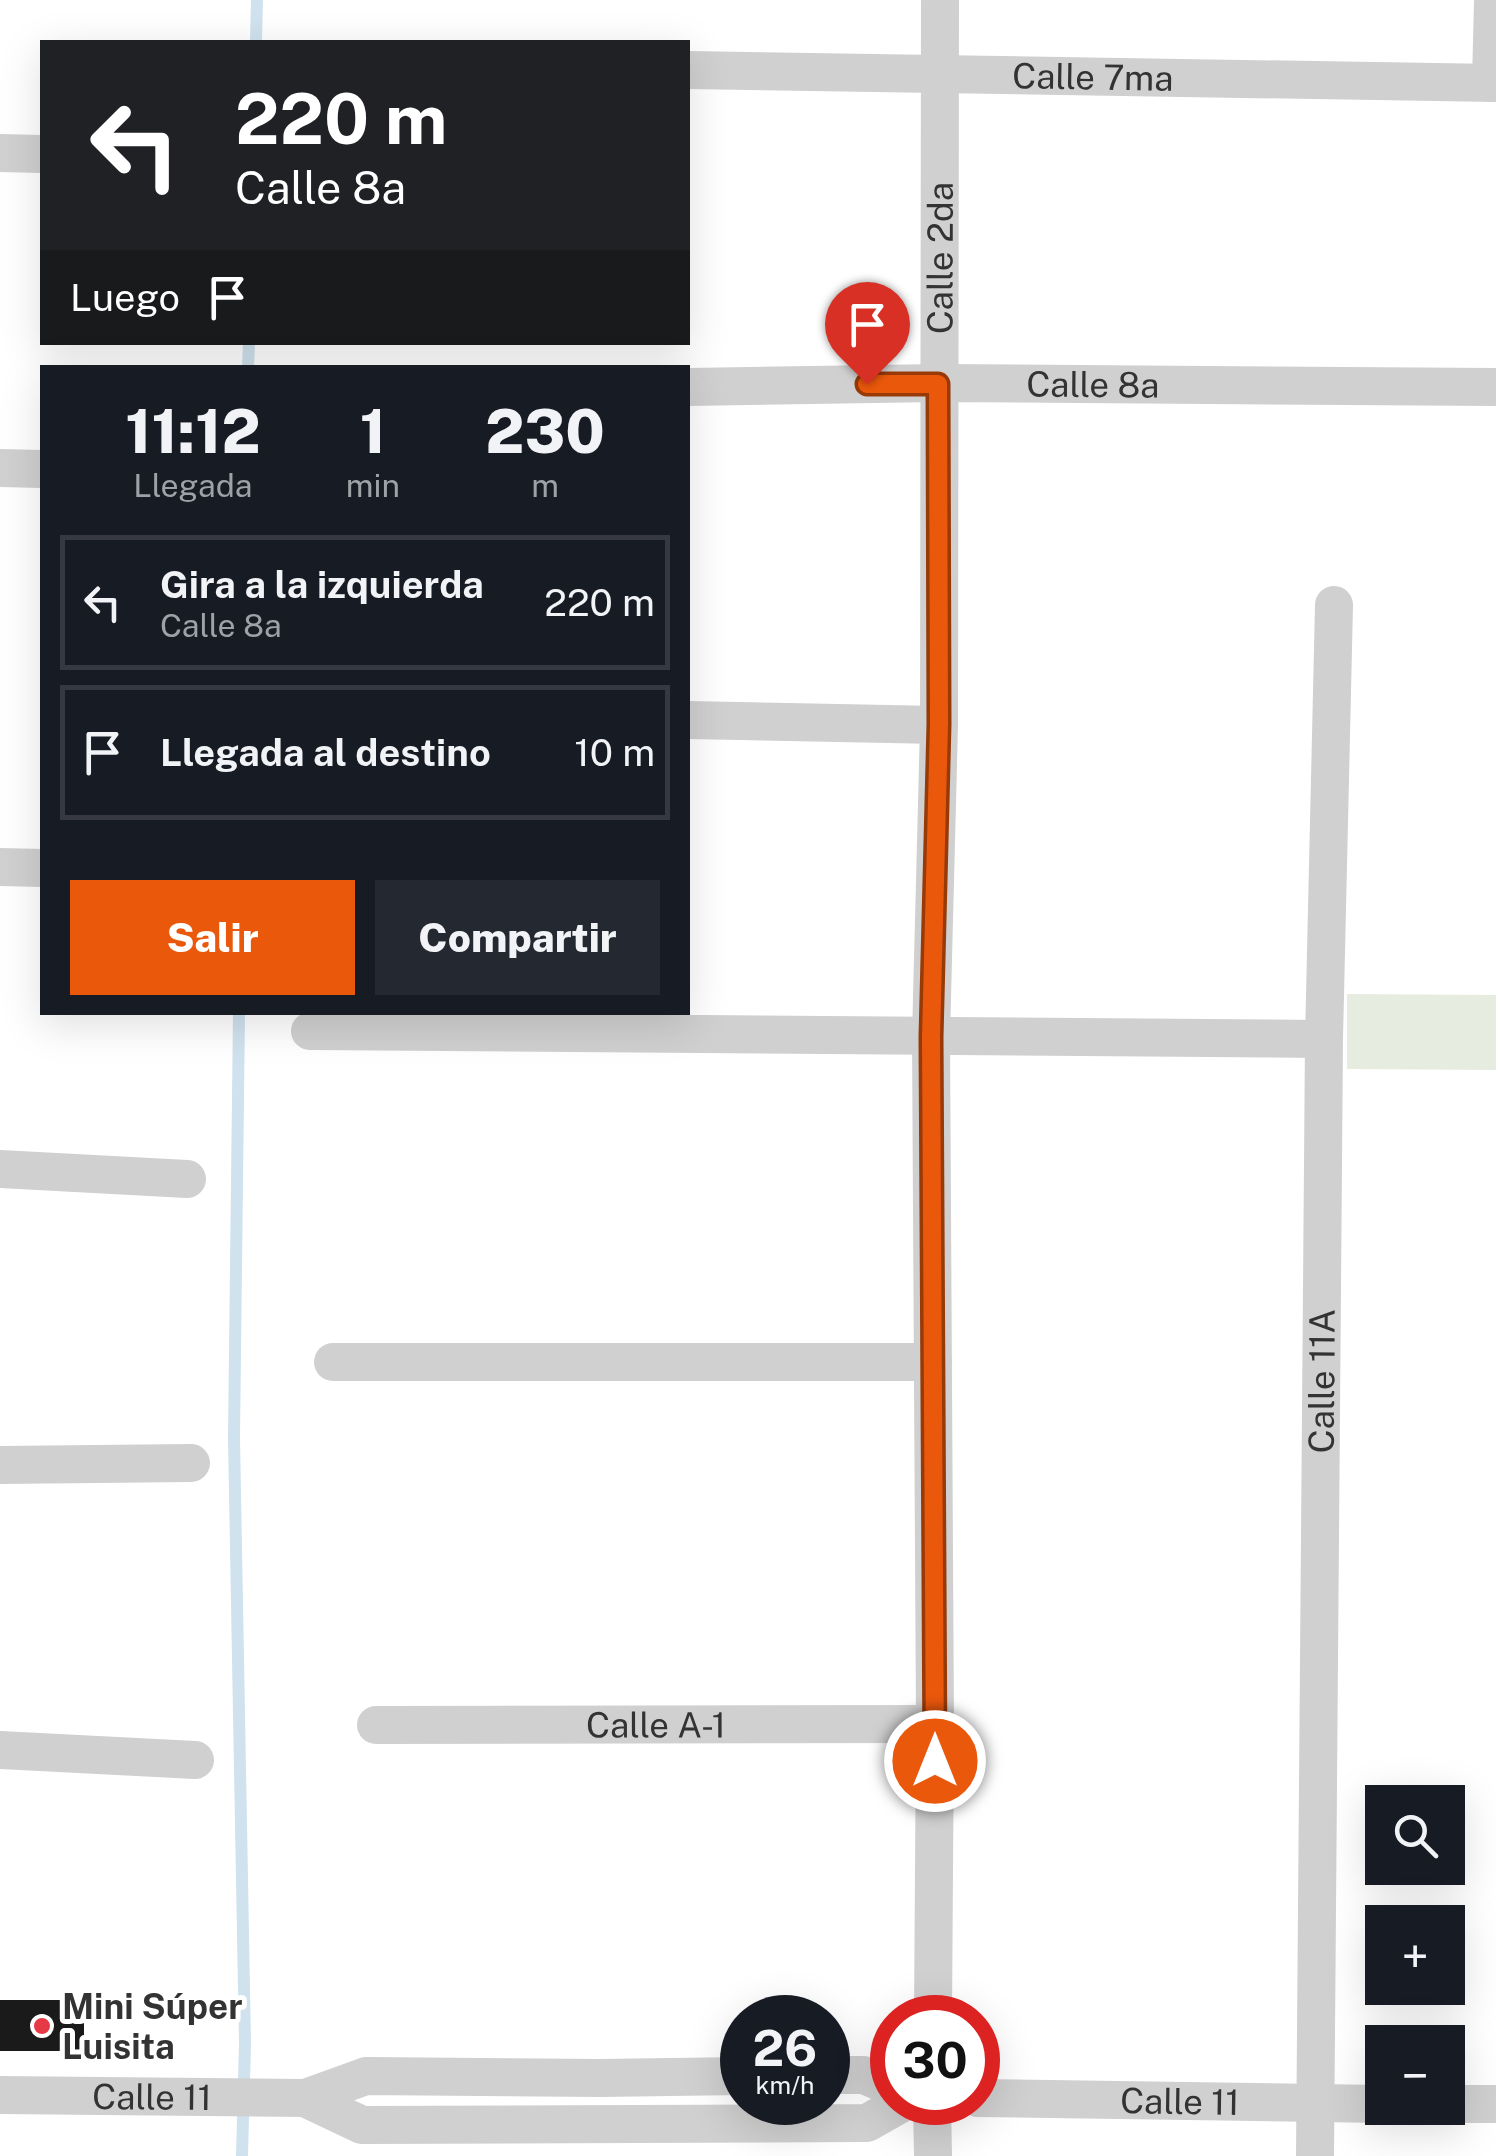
<!DOCTYPE html>
<html lang="es">
<head>
<meta charset="utf-8">
<style>
	body { margin:0; font-family:"Public Sans",sans-serif; background:#242831; color:#f1f3f6; height:100vh; display:flex; flex-direction:column; font-size:38px; white-space:nowrap }
	* { box-sizing:border-box; margin:0 }
	p { font-size:32px; color:#9ea1a6 }
	.icon { flex:none; width:55px; height:55px; fill:none; stroke:currentColor; stroke-width:2; stroke-linecap:round; stroke-linejoin:round }
	.map { position:relative; flex:1; overflow:hidden }
	.sheet { position:absolute; left:40px; top:365px; width:650px; height:650px; display:flex; flex-direction:column; background:#171b24; border-radius:0px; box-shadow:0 10px 40px #0002 }
	.sheet>* { flex:none }
	.top-card { position:absolute; left:40px; top:40px; width:650px; height:305px; border-radius:0px; box-shadow:0 10px 40px #0002; background:#202124; color:#fff; overflow:hidden }
	.buttons { position:absolute; left:1365px; top:1785px; display:grid; gap:20px }
	.buttons a { display:grid; place-items:center; width:100px; height:100px; border-radius:0px; background:#171b24; box-shadow:0 10px 40px #0002; font-size:50px }
	.speed { position:absolute; left:720px; top:1995px; display:flex; gap:20px; font-size:50px; font-weight:700; text-align:center }
	.speed>* { display:grid; place-content:center; width:130px; height:130px; border-radius:50%; background:#171b24; box-shadow:0 10px 40px #0002; line-height:1 }
	.speed small { font-size:25px; font-weight:400 }
	.speed .limit { border:15px solid #d22; background:#fff; color:#111 }
	.pin { position:absolute; display:grid; place-items:center; width:85px; height:85px; color:#fff; margin:-102px -42px; border-radius:50% 50% 50% 0; rotate:-45deg; box-shadow:0 0 10px #0007 }
	.pin .icon { rotate:45deg }
	.me { position:absolute; width:110px; margin:-55px; rotate:0deg; stroke-linejoin:round; filter:drop-shadow(0 0 8px #0008) }
	.turn { display:flex; align-items:center; gap:35px; height:210px; padding:0 30px; font-size:45px }
	.turn .icon { width:130px; height:130px; stroke-width:2.5 }
	.turn b { display:block; font-size:70px; line-height:85px }
	.then { display:flex; align-items:center; height:95px; padding:0 30px; background:#0003; gap:20px; font-size:38px }
	.eta { display:flex; justify-content:space-evenly; align-items:center; height:170px; text-align:center }
	.eta b { font-size:60px; font-weight:800; line-height:70px }
	.action { display:flex; gap:20px; margin-top:auto; padding:20px 30px }
	.action a { flex:1; height:115px; border-radius:0px; background:#ea580c; color:#fff; font-size:40px; font-weight:800; line-height:115px; text-align:center }
	.action a+a { background:#242831; color:#f1f3f6 }
	ul { padding:0; list-style:none }
	li { display:flex; align-items:center; gap:30px; height:135px; margin:0 20px 15px; padding:0 10px; border:5px solid #363941; border-radius:0px }
	li div { flex:1 }
	li b { display:block; font-size:38px }
	li em { font-style:normal }
	.map>svg:first-child { display:block }
	.green { fill:#e6ecdf }
	.lines { fill:none; stroke-linecap:round; stroke-linejoin:round }
	.stream { stroke:#cfe2ee; stroke-width:12 }
	.building { fill:#1a1a1a }
	.street { stroke:#d0d0d0; stroke-width:38 }
	.route-casing { stroke:#983908; stroke-width:25 }
	.route { stroke:#ea580c; stroke-width:18 }
	.poi-dot { fill:#e63946; stroke:#fff; stroke-width:4 }
	.labels { text-anchor:middle; dominant-baseline:central; stroke-width:10; stroke-linejoin:round; paint-order:stroke }
	.street-label { font-size:35px; fill:#333; stroke:#fff }
	.poi-label { font-size:35px; font-weight:bold; fill:#333; stroke:#fff; text-anchor:start }
</style>
</head>
<body>
<div class="map">
<svg width="1496" height="2156" viewBox="0 0 1496 2156">
	<rect width="100%" height="100%" fill="#fff"/>
	<polygon class="green" points="1347,994 1496,995 1496,1070 1347,1069"/>
	<g class="lines">
		<g class="stream">
			<polyline points="256,42 257,0"/>
			<polyline points="248,368 249,342"/>
			<polyline points="239,1012 234,1438 245,2044 242,2156"/>
		</g>
	</g>
	<rect class="building" x="0" y="2000" width="84" height="51"/>
	<g class="lines">
		<g class="street">
			<path id="s1" d="M688,70L1496,83"/>
			<polyline points="1491,83 1493,0"/>
			<polyline points="0,153 42,154"/>
			<path id="s2" d="M688,387L939,383L1496,387"/>
			<polyline points="0,468 42,469"/>
			<polyline points="688,720 939,725"/>
			<polyline points="0,867 42,868"/>
			<polyline points="310,1031 1324,1039"/>
			<polyline points="0,1169 187,1179"/>
			<polyline points="333,1362 933,1362"/>
			<polyline points="0,1465 191,1463"/>
			<path id="s3" d="M376,1725L935,1724"/>
			<polyline points="0,1750 195,1760"/>
			<path id="s4" d="M933,2018L935,1724L931,1037L939,725L940,0"/>
			<polyline points="828,2075 864,2075 892,2087"/>
			<path id="s5" d="M0,2095L305,2098L366,2076L600,2078L742,2076"/>
			<polyline points="305,2098 362,2125 867,2123 904,2102"/>
			<path id="s6" d="M978,2098L1382,2104"/>
			<polyline points="932,2102 933,2156"/>
			<polyline points="1448,2104 1496,2104"/>
			<path id="s7" d="M1315,2156L1324,1039L1334,605"/>
		</g>
	</g>
	<g class="lines">
		<g class="route-casing">
			<polyline id="route" points="867,384 938,384 939,724 931,1037 935,1761"/>
		</g>
		<use href="#route" class="route"/>
	</g>
	<circle class="poi-dot" cx="42" cy="2026" r="10"/>
	<g class="labels">
		<g class="street-label">
			<text stroke="none"><textPath href="#s1" startOffset="405">Calle 7ma</textPath></text>
			<text stroke="none"><textPath href="#s4" startOffset="1760">Calle 2da</textPath></text>
			<text stroke="none"><textPath href="#s2" startOffset="405">Calle 8a</textPath></text>
			<text stroke="none"><textPath href="#s7" startOffset="775">Calle 11A</textPath></text>
			<text stroke="none"><textPath href="#s3" startOffset="280">Calle A-1</textPath></text>
			<text stroke="none"><textPath href="#s5" startOffset="152">Calle 11</textPath></text>
			<text stroke="none"><textPath href="#s6" startOffset="202">Calle 11</textPath></text>
		</g>
		<g class="poi-label">
			<text x="62" y="2006">Mini Súper<tspan x="62" dy="40">Luisita</tspan></text>
		</g>
	</g>
</svg>
<div class="buttons">
<a><svg class="icon" aria-label="search" viewBox="0 0 24 24"><circle cx="10" cy="10" r="6"/><path d="M15 15l6 6"/></svg></a>
<a>+</a>
<a>−</a>
</div>
<div class="speed"><div>26<small>km/h</small></div><div class="limit">30</div></div>
<div class="pin" style="left:867px;top:384px;background:#d93025"><svg class="icon" aria-label="arrive" viewBox="0 0 24 24"><path d="M6 21V4h12l-3 4 3 4H6"/></svg></div>
<svg class="me" style="left:935px;top:1761px" viewBox="-20 -20 40 40"><circle r="17" fill="#ea580c" stroke="#fff" stroke-width="3"/><path d="M0-11L8 9 0 5-8 9z" fill="#fff"/></svg>
<div class="top-card">
<div class="turn"><svg class="icon" aria-label="left" viewBox="0 0 24 24"><path d="M17 20v-9H6M10 6l-5 5 5 5"/></svg><div><b>220 m</b>Calle 8a</div></div>
<div class="then">Luego<svg class="icon" aria-label="arrive" viewBox="0 0 24 24"><path d="M6 21V4h12l-3 4 3 4H6"/></svg></div>
</div>
<section class="sheet">
<div class="eta">
<div><b>11:12</b><p>Llegada</p></div>
<div><b>1</b><p>min</p></div>
<div><b>230</b><p>m</p></div>
</div>
<ul>
<li><svg class="icon" aria-label="left" viewBox="0 0 24 24"><path d="M17 20v-9H6M10 6l-5 5 5 5"/></svg><div><b>Gira a la izquierda</b><p>Calle 8a</p></div><em>220 m</em></li>
<li><svg class="icon" aria-label="arrive" viewBox="0 0 24 24"><path d="M6 21V4h12l-3 4 3 4H6"/></svg><div><b>Llegada al destino</b></div><em>10 m</em></li>
</ul>
<div class="action"><a>Salir</a><a>Compartir</a></div>
</section>
</div>
</body>
</html>
